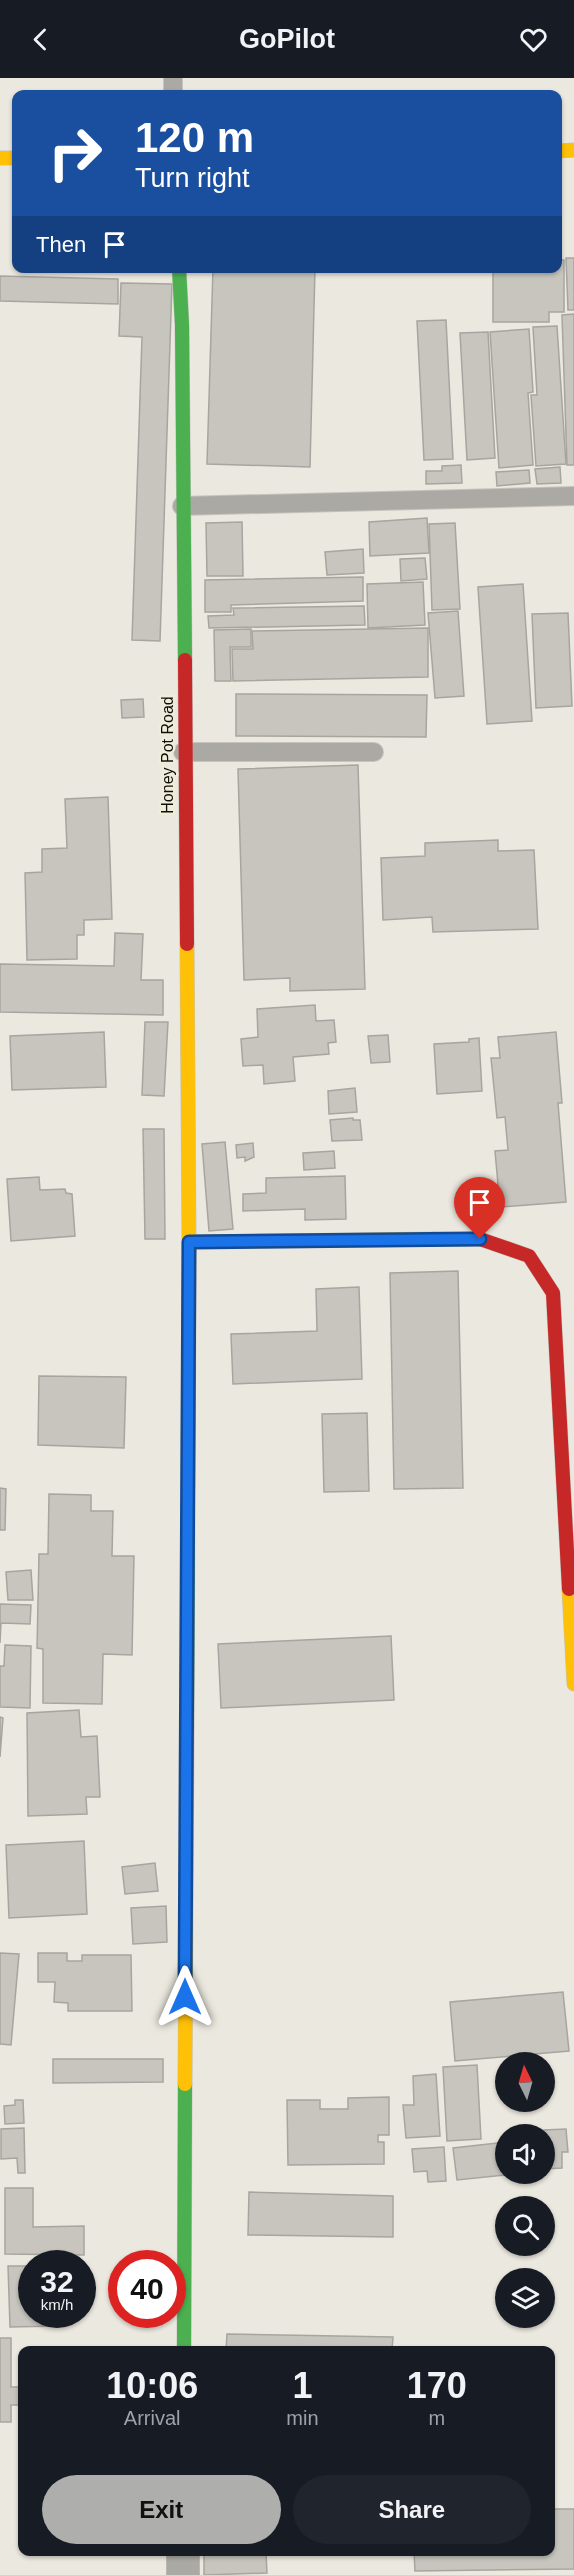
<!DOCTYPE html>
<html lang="en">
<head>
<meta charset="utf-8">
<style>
	body { margin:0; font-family:Arial,sans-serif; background:#20242c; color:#f1f3f6; height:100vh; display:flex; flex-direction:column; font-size:22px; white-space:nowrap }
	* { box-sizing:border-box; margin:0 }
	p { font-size:20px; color:#9ea1a6 }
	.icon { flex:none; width:33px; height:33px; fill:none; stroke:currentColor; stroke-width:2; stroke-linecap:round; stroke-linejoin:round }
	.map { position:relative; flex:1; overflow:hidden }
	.panel { position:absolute; left:18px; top:2268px; width:537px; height:210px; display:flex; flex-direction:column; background:#171b24; border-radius:12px; box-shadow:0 2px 4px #0004 }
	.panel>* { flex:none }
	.hud { position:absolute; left:12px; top:12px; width:550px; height:183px; border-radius:12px; box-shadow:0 2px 4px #0004; background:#1a4fa0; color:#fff; overflow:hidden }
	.needle { width:39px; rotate:355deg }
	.controls { position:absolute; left:495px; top:1974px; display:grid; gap:12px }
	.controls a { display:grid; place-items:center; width:60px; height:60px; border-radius:50%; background:#171b24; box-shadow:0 2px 4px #0004; font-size:30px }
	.speed { position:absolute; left:18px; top:2172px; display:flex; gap:12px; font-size:30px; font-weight:700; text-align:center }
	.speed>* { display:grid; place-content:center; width:78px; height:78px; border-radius:50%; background:#171b24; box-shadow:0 2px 4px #0004; line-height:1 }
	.speed small { font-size:15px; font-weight:400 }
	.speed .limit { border:9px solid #d22; background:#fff; color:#111 }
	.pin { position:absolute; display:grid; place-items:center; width:51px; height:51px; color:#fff; margin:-62px -26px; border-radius:50% 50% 50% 0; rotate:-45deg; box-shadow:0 0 6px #0007 }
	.pin .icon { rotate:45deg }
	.me { position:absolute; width:66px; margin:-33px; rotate:0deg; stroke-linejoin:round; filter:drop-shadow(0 0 4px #0008) }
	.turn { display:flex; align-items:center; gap:21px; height:126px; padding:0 24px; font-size:27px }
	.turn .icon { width:78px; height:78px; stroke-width:2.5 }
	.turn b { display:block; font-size:42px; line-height:51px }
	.then { display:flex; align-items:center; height:57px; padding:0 24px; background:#0003; gap:12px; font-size:22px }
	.eta { display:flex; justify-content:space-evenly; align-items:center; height:102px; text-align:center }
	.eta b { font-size:36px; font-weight:700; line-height:42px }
	.primary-button { display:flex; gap:12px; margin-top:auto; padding:12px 24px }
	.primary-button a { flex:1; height:69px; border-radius:36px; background:#aeaead; color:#111; font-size:24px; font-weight:700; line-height:69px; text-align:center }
	.primary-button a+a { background:#20242c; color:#f1f3f6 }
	header { display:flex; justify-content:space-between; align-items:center; height:78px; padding:0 24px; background:#171b24; font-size:27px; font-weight:700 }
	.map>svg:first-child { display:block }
	.building { fill:#c7c5be; stroke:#a7a59f; stroke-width:1.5 }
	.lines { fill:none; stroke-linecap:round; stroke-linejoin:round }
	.lane-casing { stroke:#c7c4bd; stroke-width:20 }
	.street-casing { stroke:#c7c4bd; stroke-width:34 }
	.fast-casing { stroke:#c7c4bd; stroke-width:15 }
	.slow-casing { stroke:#c7c4bd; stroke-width:15 }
	.jam-casing { stroke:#c7c4bd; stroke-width:15 }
	.lane { stroke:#aba9a4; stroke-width:18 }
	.street { stroke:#aba9a4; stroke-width:33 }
	.fast { stroke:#4caf50; stroke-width:14 }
	.slow { stroke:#ffc107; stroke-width:14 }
	.jam { stroke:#c62828; stroke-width:14 }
	.route-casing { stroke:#114b97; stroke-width:15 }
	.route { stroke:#1a73e8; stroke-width:10 }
	.labels { text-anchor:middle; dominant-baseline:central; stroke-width:5; stroke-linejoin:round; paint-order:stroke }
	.street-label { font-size:16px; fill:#0f0d08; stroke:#f0ecda }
</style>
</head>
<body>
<header><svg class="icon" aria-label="back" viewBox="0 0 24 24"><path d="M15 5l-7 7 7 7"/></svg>GoPilot<svg class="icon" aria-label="heart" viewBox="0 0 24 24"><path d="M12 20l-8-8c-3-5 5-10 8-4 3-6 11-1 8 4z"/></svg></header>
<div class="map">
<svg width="574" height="2497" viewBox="0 0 574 2497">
	<rect width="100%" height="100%" fill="#ebe8df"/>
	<g class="building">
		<polygon points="566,180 574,180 574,232 568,232"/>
		<polygon points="558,182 564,182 564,234 549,234 549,244 493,244 493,190 558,190"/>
		<polygon points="213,190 315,190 310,389 207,386"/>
		<polygon points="0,198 118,201 118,226 0,223"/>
		<polygon points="121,205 172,206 160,563 132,562 142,259 119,258"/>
		<polygon points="574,236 574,387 567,387 562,237"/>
		<polygon points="446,242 453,381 424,382 417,243"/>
		<polygon points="557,248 566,386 536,388 531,317 537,317 533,249"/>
		<polygon points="529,251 533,314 528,315 533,387 499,390 490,254"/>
		<polygon points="488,254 495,380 467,382 460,255"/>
		<polygon points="461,387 462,405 426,406 426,393 442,393 442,388"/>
		<polygon points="560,389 561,405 537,406 535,391"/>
		<polygon points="529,392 530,405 497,408 496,394"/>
		<polygon points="427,440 429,475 370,478 369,444"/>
		<polygon points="242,444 243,498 207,498 206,445"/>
		<polygon points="455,445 460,531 432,532 429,446"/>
		<polygon points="363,471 364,495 327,497 325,474"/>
		<polygon points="425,480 427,501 401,503 400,481"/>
		<polygon points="363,499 363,523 231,527 231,534 205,534 205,502"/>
		<polygon points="423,504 425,547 368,550 367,506"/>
		<polygon points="523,506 532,643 487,646 478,509"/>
		<polygon points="364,528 365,547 209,550 208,538 234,537 233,530"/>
		<polygon points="458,533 464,618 435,620 428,535"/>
		<polygon points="568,535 572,628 536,630 532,536"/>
		<polygon points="428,550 428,599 233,603 232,571 253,571 252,553"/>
		<polygon points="251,551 251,569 230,569 231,603 215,603 214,552"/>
		<polygon points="236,616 427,617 426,659 236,658"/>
		<polygon points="143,621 144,639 122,640 121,622"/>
		<polygon points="358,687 365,911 290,913 290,900 244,902 238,691"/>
		<polygon points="108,719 112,841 84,842 84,857 77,857 77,881 27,882 25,795 42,794 42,771 67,770 65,721"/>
		<polygon points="498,762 498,773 534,772 538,851 433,854 432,839 383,842 381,780 425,778 425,765"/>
		<polygon points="115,855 143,856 141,902 163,902 163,937 0,934 0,886 114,888"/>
		<polygon points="315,927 316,943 334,942 336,964 328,965 329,976 293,979 295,1003 264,1006 263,987 243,988 241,961 258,959 257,931"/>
		<polygon points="145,944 168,944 164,1018 142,1017"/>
		<polygon points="104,954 106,1009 12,1012 10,958"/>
		<polygon points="556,954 562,1025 558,1025 566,1124 500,1129 495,1073 508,1072 505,1039 497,1040 491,980 500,980 498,959"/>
		<polygon points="388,957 390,984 371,985 368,958"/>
		<polygon points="479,960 482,1013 437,1016 434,966 469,964 469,961"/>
		<polygon points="355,1010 357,1034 329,1036 328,1013"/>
		<polygon points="353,1040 353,1042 360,1042 362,1062 332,1063 330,1042"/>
		<polygon points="143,1051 164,1051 165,1161 145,1161"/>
		<polygon points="225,1064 233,1151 209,1153 202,1066"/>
		<polygon points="253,1065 254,1079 245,1083 245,1079 237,1080 236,1067"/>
		<polygon points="334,1073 335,1090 304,1092 303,1075"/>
		<polygon points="345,1098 346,1141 305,1142 305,1131 243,1133 243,1116 266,1115 266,1100"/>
		<polygon points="39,1099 40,1112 65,1111 66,1115 72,1116 75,1158 11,1163 7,1101"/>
		<polygon points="458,1193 463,1410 394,1411 390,1195"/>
		<polygon points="359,1209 362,1301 233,1306 231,1256 317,1253 316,1211"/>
		<polygon points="39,1298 126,1299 124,1370 38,1367"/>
		<polygon points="367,1335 369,1413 324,1414 322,1336"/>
		<polygon points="0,1410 6,1411 5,1452 0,1452"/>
		<polygon points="49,1416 91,1417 91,1433 113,1433 112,1478 134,1478 132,1577 103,1576 102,1626 43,1625 43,1571 37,1570 39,1476 48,1476"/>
		<polygon points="31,1492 33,1522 8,1522 6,1494"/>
		<polygon points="0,1526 31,1527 30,1546 1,1545 0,1565"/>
		<polygon points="391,1558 394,1622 221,1630 218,1566"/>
		<polygon points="5,1567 31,1568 30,1630 0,1629 0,1588 4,1588"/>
		<polygon points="79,1632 81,1659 97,1658 100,1719 86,1719 87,1736 28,1738 27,1635"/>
		<polygon points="0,1639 3,1640 0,1679"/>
		<polygon points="84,1763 87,1836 9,1840 6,1767"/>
		<polygon points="155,1785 158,1813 125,1816 122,1789"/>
		<polygon points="166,1828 167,1864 133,1866 131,1830"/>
		<polygon points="0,1875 19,1876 11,1967 0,1966"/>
		<polygon points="38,1875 67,1875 67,1883 82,1883 82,1877 131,1877 132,1933 68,1933 68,1925 54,1924 55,1904 38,1904"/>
		<polygon points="563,1914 569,1973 455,1983 450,1924"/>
		<polygon points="53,1981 163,1981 163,2004 53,2005"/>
		<polygon points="477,1987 481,2061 447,2063 443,1989"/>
		<polygon points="436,1996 440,2058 406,2060 403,2027 414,2027 413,1998"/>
		<polygon points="389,2019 389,2057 378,2057 378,2064 384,2064 384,2086 288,2087 287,2022 320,2022 320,2031 348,2031 348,2020"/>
		<polygon points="15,2022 23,2022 24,2045 5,2046 4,2028 15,2027"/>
		<polygon points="24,2050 25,2095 18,2095 17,2080 1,2081 1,2051"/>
		<polygon points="566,2051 568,2074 562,2074 562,2090 544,2091 544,2052"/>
		<polygon points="506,2064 506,2096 516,2096 457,2102 453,2070"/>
		<polygon points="444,2069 446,2103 428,2104 427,2093 414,2094 412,2071"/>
		<polygon points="5,2110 33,2110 33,2149 84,2148 84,2177 5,2176"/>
		<polygon points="249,2114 393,2118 393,2159 248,2157"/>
		<polygon points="8,2188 32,2188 32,2236 58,2236 58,2248 10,2249"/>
		<polygon points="227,2256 393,2259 392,2272 226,2272"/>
		<polygon points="0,2260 11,2260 11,2309 22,2309 22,2327 11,2327 11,2344 0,2344"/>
		<polygon points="550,2431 574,2431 574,2491 415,2493 414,2474 550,2474"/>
		<polygon points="204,2474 266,2474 267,2495 204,2497"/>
	</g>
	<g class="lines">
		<g class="lane-casing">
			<g id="lane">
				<polyline points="173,0 173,16"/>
				<polyline points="182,428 574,418"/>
				<polyline points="183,674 374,674"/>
			</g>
		</g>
		<g class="street-casing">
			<polyline id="street" points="183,2497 183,2474"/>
		</g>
		<g class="fast-casing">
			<g id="fast">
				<polyline points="179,190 182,247 185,582"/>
				<polyline points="187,1649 189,1198"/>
				<polyline points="184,2272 185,2006"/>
			</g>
		</g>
		<g class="slow-casing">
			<g id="slow">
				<polyline points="558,73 574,72"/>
				<polyline points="0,80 16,80"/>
				<polyline points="187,866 189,1164"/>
				<polyline points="189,1198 189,1164 434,1161"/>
				<polyline points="569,1511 574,1606"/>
				<polyline points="185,2006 187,1649"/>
			</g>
		</g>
		<g class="jam-casing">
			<g id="jam">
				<polyline points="185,582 187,866"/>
				<polyline points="434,1161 480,1161 529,1178 553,1215 569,1511"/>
			</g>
		</g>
		<use href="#lane" class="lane"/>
		<use href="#street" class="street"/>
		<use href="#fast" class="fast"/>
		<use href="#slow" class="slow"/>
		<use href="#jam" class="jam"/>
	</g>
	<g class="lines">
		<g class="route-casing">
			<polyline id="route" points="185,1919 189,1164 480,1161"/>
		</g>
		<use href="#route" class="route"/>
	</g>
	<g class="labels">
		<g class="street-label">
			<text transform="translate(167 677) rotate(-90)">Honey Pot Road</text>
		</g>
	</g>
</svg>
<div class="controls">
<a><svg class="needle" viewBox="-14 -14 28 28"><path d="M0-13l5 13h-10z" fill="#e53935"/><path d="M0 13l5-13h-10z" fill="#9ea1a6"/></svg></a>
<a><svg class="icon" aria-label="sound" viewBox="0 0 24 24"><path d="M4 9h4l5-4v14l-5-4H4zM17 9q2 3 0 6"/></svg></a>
<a><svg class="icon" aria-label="search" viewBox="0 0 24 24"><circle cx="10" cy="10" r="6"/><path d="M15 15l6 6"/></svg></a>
<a><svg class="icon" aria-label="layers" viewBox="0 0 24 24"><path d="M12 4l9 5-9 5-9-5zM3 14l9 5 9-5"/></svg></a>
</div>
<div class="speed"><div>32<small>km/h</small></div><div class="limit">40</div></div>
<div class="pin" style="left:480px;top:1161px;background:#d93025"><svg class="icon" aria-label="arrive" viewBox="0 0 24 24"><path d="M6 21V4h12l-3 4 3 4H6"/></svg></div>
<svg class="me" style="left:185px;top:1919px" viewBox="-20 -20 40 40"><path d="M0-17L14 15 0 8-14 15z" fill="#1a73e8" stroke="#fff" stroke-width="4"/></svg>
<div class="hud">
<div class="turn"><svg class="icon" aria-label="right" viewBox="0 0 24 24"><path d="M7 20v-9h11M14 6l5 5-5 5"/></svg><div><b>120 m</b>Turn right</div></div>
<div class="then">Then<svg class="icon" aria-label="arrive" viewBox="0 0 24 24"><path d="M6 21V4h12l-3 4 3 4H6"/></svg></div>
</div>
<section class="panel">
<div class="eta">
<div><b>10:06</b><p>Arrival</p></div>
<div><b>1</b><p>min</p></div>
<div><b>170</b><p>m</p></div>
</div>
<div class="primary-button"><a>Exit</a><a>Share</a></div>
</section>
</div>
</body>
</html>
